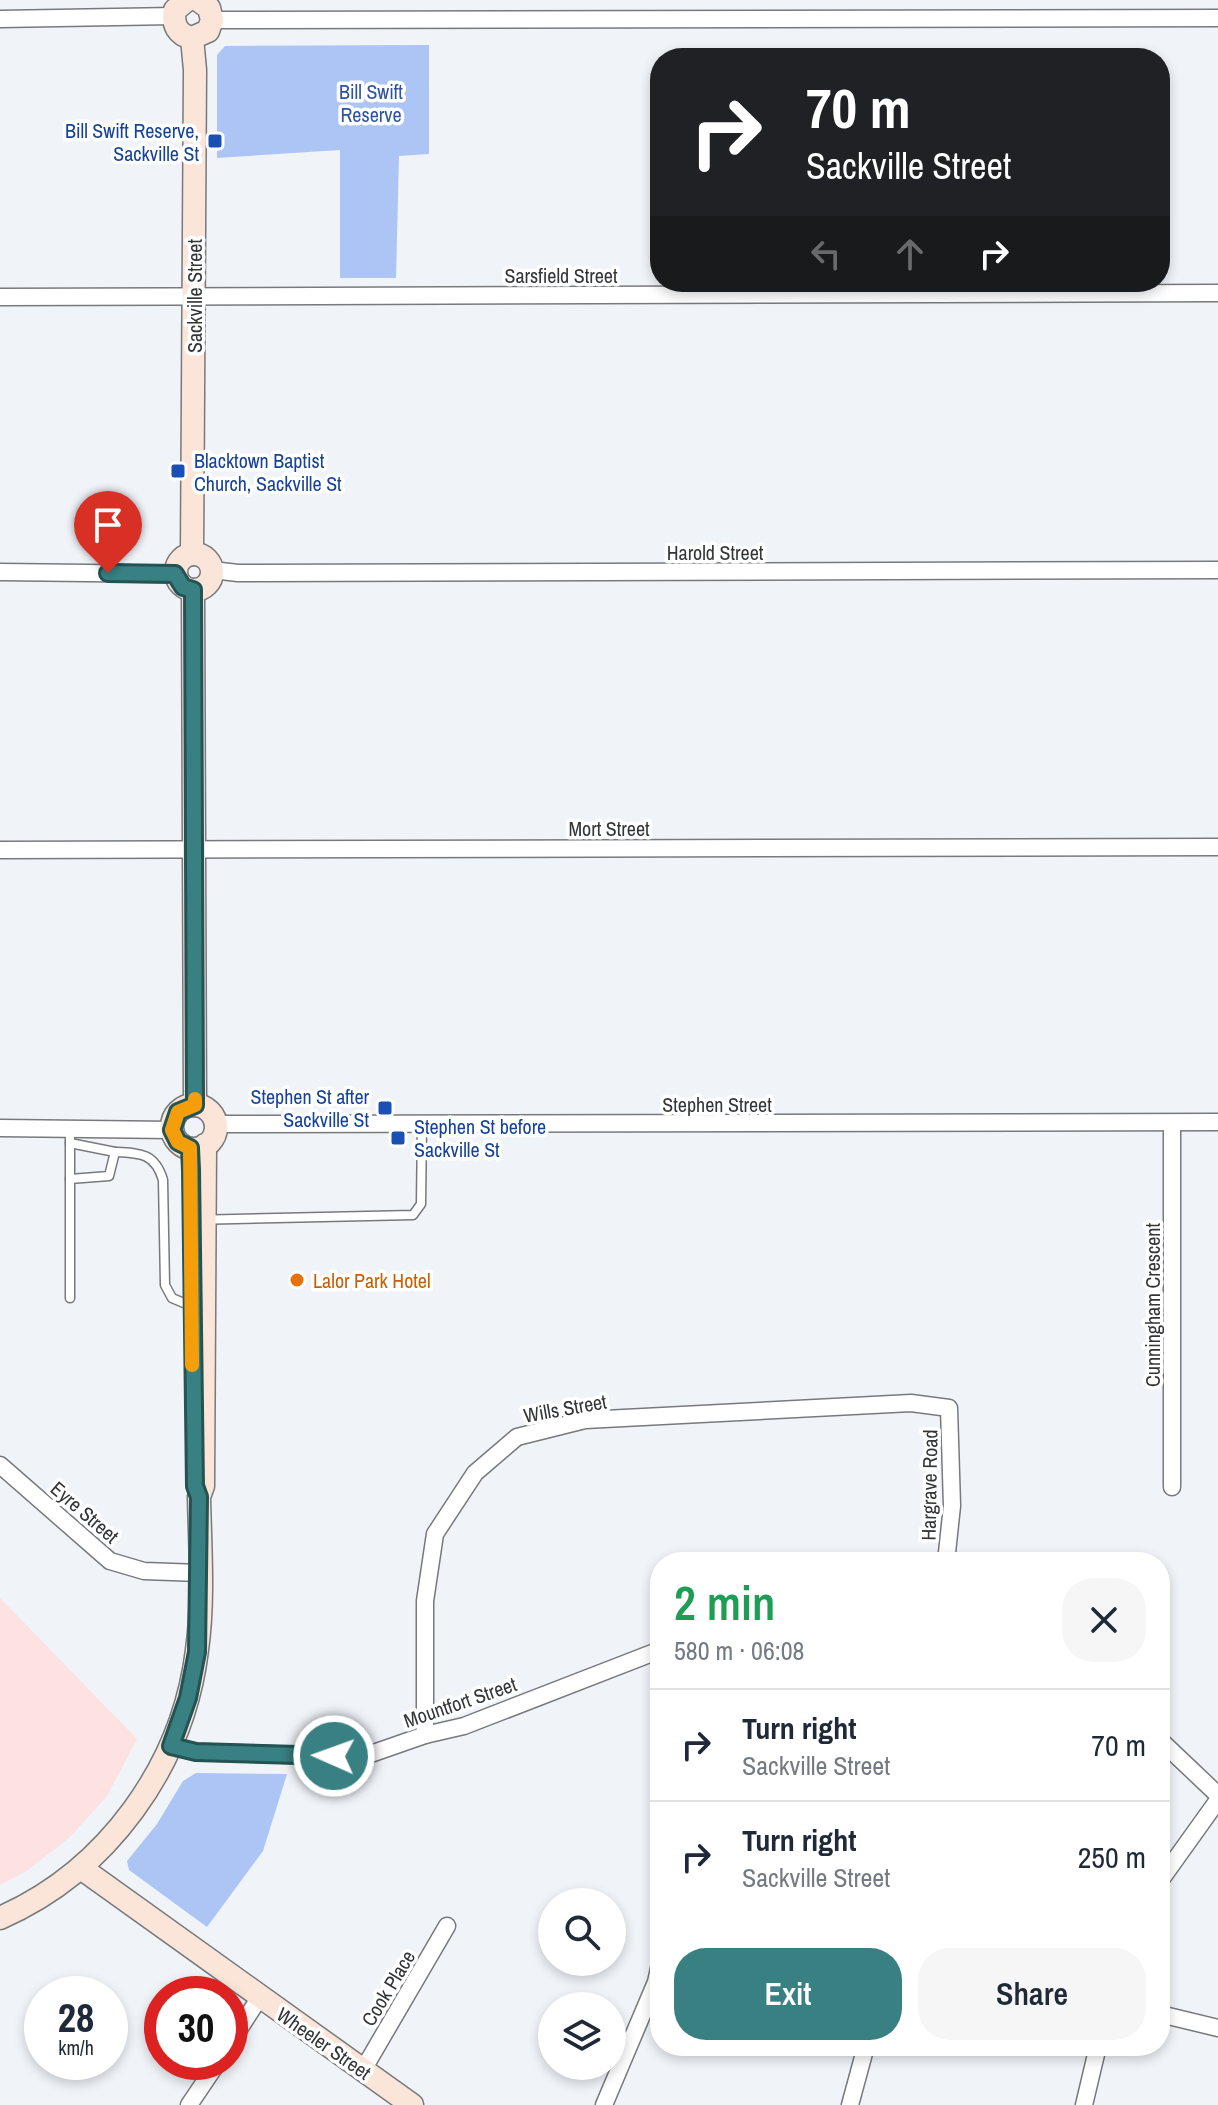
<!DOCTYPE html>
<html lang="en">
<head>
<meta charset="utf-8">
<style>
	body { margin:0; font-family:"Archivo Narrow",sans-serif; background:#f6f6f7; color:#1f2937; height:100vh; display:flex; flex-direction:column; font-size:30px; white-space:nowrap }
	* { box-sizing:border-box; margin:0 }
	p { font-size:26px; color:#747a83 }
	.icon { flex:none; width:44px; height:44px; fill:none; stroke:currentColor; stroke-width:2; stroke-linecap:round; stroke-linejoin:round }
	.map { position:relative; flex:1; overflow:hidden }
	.panel { position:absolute; left:650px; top:1552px; width:520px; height:504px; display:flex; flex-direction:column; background:#fff; border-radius:32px; box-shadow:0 4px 12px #0003 }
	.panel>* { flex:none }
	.banner { position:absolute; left:650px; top:48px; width:520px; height:244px; border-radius:32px; box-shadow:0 4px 12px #0003; background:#202124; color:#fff; overflow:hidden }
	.buttons { position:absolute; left:538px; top:1888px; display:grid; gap:16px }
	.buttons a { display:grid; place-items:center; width:88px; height:88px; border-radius:50%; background:#fff; box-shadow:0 4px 12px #0003; font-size:40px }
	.speed { position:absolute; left:24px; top:1976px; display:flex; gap:16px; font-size:40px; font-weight:700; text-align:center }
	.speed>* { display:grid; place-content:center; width:104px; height:104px; border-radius:50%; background:#fff; box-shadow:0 4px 12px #0003; line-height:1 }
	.speed small { font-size:20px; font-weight:400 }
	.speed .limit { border:12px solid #d22; background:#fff; color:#111 }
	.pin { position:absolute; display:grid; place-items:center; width:68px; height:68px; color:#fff; margin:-82px -34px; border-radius:50% 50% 50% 0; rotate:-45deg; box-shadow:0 0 8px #0007 }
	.pin .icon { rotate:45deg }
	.me { position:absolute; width:88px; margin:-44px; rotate:272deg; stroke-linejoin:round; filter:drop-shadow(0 0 6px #0008) }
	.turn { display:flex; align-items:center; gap:28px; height:168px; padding:0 24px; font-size:36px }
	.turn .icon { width:104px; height:104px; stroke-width:2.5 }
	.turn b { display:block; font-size:56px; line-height:68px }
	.lanes { display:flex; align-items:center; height:76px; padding:0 24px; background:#0003; justify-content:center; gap:40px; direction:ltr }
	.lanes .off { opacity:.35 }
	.round { display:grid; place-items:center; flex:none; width:84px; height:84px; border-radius:32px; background:#f6f6f7 }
	.headline { display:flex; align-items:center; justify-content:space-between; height:136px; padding:0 24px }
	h1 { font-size:48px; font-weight:600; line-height:60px; color:#1e9e55 }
	.action { display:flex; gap:16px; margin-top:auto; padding:16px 24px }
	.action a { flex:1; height:92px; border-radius:32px; background:#388082; color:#fff; font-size:32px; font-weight:600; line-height:92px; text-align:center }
	.action a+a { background:#f6f6f7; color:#1f2937 }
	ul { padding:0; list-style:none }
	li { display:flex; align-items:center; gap:24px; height:112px; padding:0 24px; border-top:2px solid #e0e1e3 }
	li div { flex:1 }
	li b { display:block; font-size:30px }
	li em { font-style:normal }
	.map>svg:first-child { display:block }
	.education { fill:#fde2e1 }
	.green { fill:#acc5f5 }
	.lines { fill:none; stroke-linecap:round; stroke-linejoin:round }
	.lane-casing { stroke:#77797d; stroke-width:11 }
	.street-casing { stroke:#77797d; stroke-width:19 }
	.secondary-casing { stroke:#77797d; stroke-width:25 }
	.lane { stroke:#fff; stroke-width:8 }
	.street { stroke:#fff; stroke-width:16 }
	.secondary { stroke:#fbe5d9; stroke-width:22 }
	.route-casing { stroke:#245354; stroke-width:20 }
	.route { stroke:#388082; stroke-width:14 }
	.slow { stroke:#f59e0b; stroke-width:14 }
	.transit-dot { fill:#1a4fb4; stroke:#fff; stroke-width:3 }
	.food-dot { fill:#e8710a; stroke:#fff; stroke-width:3 }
	.labels { text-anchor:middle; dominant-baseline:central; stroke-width:7; stroke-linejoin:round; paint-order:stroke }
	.park-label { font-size:20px; fill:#2f52a3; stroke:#fff }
	.transit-label { font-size:20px; fill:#164399; stroke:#fff; text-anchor:end }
	.street-label { font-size:20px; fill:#343537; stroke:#fff }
	.food-label { font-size:20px; fill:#c56008; stroke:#fff; text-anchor:start }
</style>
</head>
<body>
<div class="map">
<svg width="1218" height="2105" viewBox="0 0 1218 2105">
	<rect width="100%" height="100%" fill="#f0f3f8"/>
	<polygon class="education" points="0,1598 137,1739 107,1796 70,1837 28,1870 0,1885"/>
	<g class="green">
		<polygon points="429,45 429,154 399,156 396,278 340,278 340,150 217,158 217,55 225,46"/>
		<polygon points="196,1773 287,1774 263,1851 207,1927 129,1870 127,1861 157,1824 183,1781"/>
	</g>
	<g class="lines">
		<g class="lane-casing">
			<g id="lane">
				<polyline points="70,1128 70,1298"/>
				<polyline points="70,1143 115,1152 109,1176 70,1179"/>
				<path d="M115,1152C140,1153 155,1153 163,1180L165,1285L172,1298L191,1306"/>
				<polyline points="192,1220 413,1215 421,1204 422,1126"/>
			</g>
		</g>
		<g class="street-casing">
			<g id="street">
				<polyline points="0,19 174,16"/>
				<polyline points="212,20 1218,18"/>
				<polyline points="0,297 1218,293"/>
				<polyline points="212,570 238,573 1218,570"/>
				<polyline points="0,572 175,574"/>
				<polyline points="0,850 1218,847"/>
				<polyline points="1172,1123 1172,1487"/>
				<polyline points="216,1124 1218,1122"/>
				<polyline points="0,1128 172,1130"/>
				<polyline points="0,1465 110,1561 144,1571 200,1573"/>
				<polyline points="425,1735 425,1601 435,1534 475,1473 517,1437 585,1420 911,1403 949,1408 952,1506 946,1562"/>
				<polyline points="1160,1740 1218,1795"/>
				<polyline points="171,1746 196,1752 362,1757 425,1735 464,1726 660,1650"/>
				<polyline points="1160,1881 1218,1800"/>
				<polyline points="1160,2014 1218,2028"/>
				<polyline points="230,2043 260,1997"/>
				<polyline points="363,2070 447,1926"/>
				<polyline points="189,2105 218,2062"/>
				<polyline points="604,2105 656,1982 660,1964"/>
				<polyline points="850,2105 866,2046"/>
				<polyline points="1084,2105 1098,2046"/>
			</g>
		</g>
		<g class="secondary-casing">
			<g id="secondary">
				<path d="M187,0L175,10C172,25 178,35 192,38L208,31L212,20L209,8L198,0"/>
				<polyline points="192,38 195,70 192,554"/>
				<circle cx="194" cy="572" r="18"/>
				<polyline points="193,590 195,1105"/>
				<circle cx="194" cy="1127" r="22"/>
				<polyline points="81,1868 412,2105"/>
				<path d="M0,1918C107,1871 183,1766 197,1650C204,1600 200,1547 199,1497L203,1486L205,1145"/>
			</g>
		</g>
		<use href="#lane" class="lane"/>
		<use href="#street" class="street"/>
		<use href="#secondary" class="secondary"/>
	</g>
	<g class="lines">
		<g class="route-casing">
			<polyline id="route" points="108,573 175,574 183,587 193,590 195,1105 178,1112 172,1130 178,1142 190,1148 191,1170 195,1486 199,1497 197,1652 188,1698 171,1746 196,1752 334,1756"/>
		</g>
		<use href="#route" class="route"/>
		<polyline class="slow" points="192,1365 190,1148 178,1142 172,1130 178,1112 195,1105 195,1099"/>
	</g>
	<g class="transit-dot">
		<rect x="207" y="133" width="16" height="16" rx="4"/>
		<rect x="170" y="463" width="16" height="16" rx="4"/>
		<rect x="377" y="1100" width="16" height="16" rx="4"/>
		<rect x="390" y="1130" width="16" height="16" rx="4"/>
	</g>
	<circle class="food-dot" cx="297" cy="1280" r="8"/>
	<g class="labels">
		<g class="park-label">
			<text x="371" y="91">Bill Swift<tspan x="371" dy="23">Reserve</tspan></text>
		</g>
		<g class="transit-label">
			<text x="199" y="130">Bill Swift Reserve,<tspan x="199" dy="23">Sackville St</tspan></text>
			<text x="194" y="460" text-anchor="start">Blacktown Baptist<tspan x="194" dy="23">Church, Sackville St</tspan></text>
			<text x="369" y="1096">Stephen St after<tspan x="369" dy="23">Sackville St</tspan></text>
			<text x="414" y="1126" text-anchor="start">Stephen St before<tspan x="414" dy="23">Sackville St</tspan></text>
		</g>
		<g class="street-label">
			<text x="561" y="275">Sarsfield Street</text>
			<text transform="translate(194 296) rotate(-90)">Sackville Street</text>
			<text x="715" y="552">Harold Street</text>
			<text x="609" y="828">Mort Street</text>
			<text x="717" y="1104">Stephen Street</text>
			<text transform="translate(1152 1305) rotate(-90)">Cunningham Crescent</text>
			<text transform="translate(565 1408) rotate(-10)">Wills Street</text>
			<text transform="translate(929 1485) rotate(-89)">Hargrave Road</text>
			<text transform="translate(85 1512) rotate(41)">Eyre Street</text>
			<text transform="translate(460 1702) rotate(-19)">Mountfort Street</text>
			<text transform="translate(388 1988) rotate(-59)">Cook Place</text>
			<text transform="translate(324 2043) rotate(35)">Wheeler Street</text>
		</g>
		<g class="food-label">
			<text x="313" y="1280">Lalor Park Hotel</text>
		</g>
	</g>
</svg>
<div class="buttons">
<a><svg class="icon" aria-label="search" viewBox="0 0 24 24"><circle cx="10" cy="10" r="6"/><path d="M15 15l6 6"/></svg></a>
<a><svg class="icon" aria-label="layers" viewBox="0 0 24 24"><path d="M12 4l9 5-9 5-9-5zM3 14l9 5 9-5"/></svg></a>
</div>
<div class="speed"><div>28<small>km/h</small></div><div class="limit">30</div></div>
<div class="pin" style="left:108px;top:573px;background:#d93025"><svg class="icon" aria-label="arrive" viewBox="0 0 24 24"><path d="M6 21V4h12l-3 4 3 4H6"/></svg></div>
<svg class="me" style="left:334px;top:1756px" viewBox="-20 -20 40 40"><circle r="17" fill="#388082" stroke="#fff" stroke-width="3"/><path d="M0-11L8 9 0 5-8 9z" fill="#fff"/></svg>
<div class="banner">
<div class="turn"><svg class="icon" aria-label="right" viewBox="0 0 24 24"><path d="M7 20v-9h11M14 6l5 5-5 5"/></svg><div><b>70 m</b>Sackville Street</div></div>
<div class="lanes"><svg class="icon off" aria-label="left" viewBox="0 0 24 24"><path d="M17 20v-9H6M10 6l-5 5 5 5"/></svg><svg class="icon off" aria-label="ahead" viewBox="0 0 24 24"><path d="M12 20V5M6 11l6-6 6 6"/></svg><svg class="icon" aria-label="right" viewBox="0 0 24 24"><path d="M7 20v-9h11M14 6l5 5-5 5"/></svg></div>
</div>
<section class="panel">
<div class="headline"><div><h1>2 min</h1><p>580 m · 06:08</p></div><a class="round"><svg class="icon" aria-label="close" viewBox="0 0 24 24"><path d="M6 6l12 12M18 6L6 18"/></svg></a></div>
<ul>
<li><svg class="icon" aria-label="right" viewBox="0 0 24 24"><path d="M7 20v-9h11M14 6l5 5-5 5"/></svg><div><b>Turn right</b><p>Sackville Street</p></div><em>70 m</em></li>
<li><svg class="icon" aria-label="right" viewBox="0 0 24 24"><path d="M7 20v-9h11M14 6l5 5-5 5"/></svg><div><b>Turn right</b><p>Sackville Street</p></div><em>250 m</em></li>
</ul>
<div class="action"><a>Exit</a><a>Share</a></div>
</section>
</div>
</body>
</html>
